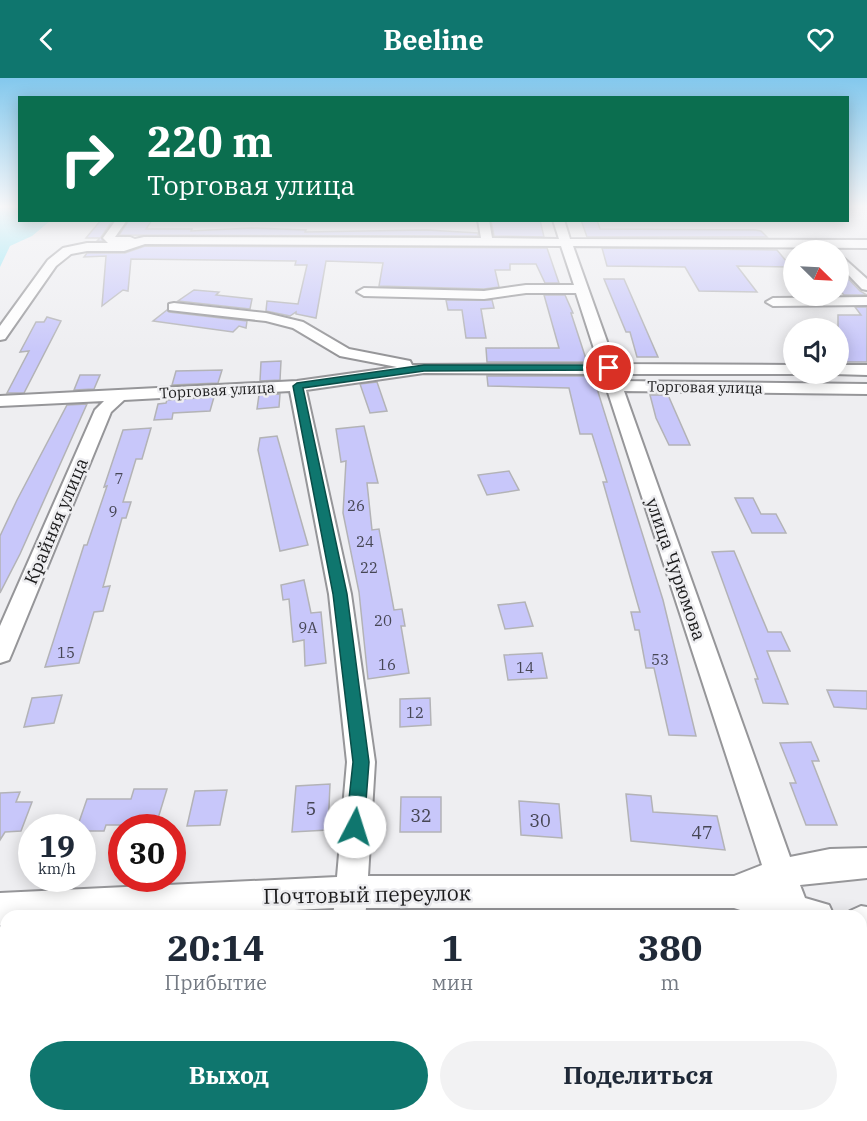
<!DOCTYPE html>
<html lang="ru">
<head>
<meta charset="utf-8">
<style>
	body { margin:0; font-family:"IBM Plex Serif",serif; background:#f2f2f3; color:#1f2937; height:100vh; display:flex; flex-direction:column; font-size:22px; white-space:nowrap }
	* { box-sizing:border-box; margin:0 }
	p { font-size:20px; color:#747a83 }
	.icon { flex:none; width:33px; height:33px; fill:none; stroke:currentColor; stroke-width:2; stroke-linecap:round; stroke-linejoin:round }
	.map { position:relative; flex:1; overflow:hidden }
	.panel { position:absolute; left:0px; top:832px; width:867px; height:212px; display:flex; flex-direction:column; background:#fff; border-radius:18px 18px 0 0; box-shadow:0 3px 15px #0003 }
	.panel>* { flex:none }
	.banner { position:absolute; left:18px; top:18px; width:831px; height:126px; border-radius:0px; box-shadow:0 3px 15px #0003; background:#0b6e4f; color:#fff; overflow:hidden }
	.needle { width:39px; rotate:114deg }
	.fabs { position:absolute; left:783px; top:162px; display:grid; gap:12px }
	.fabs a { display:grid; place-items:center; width:66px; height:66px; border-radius:50%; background:#fff; box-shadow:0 3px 15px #0003; font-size:30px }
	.speed { position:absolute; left:18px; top:736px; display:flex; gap:12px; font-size:30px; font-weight:700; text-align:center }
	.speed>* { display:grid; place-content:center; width:78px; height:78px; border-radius:50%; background:#fff; box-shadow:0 3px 15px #0003; line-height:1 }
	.speed small { font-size:15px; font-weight:400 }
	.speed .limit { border:9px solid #d22; background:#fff; color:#111 }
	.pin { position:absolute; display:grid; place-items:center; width:51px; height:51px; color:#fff; margin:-26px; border:3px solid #fff; border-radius:50%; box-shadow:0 2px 6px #0007 }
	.me { position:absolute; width:66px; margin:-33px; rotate:5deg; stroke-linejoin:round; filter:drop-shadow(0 0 4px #0008) }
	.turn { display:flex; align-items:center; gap:21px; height:126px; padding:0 30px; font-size:27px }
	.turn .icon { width:78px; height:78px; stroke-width:2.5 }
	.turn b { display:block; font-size:42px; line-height:51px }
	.eta { display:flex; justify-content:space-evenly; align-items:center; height:102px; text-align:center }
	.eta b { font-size:36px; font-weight:700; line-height:42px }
	.primary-button { display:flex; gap:12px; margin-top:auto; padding:12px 30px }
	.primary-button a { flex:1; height:69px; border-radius:36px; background:#0f766e; color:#fff; font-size:24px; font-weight:700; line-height:69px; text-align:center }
	.primary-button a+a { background:#f2f2f3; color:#1f2937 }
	header { display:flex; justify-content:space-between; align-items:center; height:78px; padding:0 30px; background:#0f766e; color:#fff; font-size:27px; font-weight:700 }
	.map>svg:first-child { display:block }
	.water { fill:#8ce6f5 }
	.building { fill:#c8c7fa; stroke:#b3b3b6; stroke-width:1.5 }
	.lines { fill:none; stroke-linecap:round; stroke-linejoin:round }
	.minor-casing { stroke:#969699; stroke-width:4 }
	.minor { fill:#fff; fill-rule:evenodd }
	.route { fill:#0f766e; stroke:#0a4d48; stroke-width:1.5 }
	.labels { text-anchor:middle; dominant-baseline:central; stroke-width:5; stroke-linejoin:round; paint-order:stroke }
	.far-street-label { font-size:15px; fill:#1b1b1c; stroke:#eeeef1 }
	.number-label { font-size:15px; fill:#464654 }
	.street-label { font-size:18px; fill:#1b1b1c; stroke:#eeeef1 }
	.near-number-label { font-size:18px; fill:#464654 }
	.near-street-label { font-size:21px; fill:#1b1b1c; stroke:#eeeef1 }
</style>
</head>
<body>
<header><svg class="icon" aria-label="back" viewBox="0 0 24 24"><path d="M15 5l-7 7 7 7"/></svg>Beeline<svg class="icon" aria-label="heart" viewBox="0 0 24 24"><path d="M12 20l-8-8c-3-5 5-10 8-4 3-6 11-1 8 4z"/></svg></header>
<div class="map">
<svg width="867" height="1043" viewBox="0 0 867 1043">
	<rect width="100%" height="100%" fill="#eeeef1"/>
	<polygon class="water" points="0,128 19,128 20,142 50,143 32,158 10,168 0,189"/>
	<g class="building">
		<polygon points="101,142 113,142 101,159 103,163 97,163 100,160 86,160"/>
		<polygon points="129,142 152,142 146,151 192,151 191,153 251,150 306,152 305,154 427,152 478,155 478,158 119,157"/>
		<polygon points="491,142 540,142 544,159 494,158"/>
		<polygon points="581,142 597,142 600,151 755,152 761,153 767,159 587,159"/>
		<polygon points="145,168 547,170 559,205 545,205 536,186 510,186 510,192 495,192 499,209 484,211 379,208 383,185 326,183 316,240 296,236 296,234 290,238 266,233 267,223 298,226 307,187 295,187 296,183 131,181 128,213 123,212 102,228 106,178 84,179 87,175 125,175"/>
		<polygon points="602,170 777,172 791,189 737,188 757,214 699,213 685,189 607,188"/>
		<polygon points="838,190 860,213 867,217 844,217 838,211"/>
		<polygon points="604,201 624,201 658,279 637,279 630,254 626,254"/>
		<polygon points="194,212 219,214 216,217 252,221 250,231 178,223"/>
		<polygon points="544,217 565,217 573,235 571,235 587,284 487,284 486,270 559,270"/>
		<polygon points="446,222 492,222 494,230 481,231 486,260 466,260 462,232 448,232"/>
		<polygon points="855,229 867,229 867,284 838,284 838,237 861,237"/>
		<polygon points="167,232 169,234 247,243 246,250 239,248 233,254 153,243"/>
		<polygon points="47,239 61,243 24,315 7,315 29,273 20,274 36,244 44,244"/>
		<polygon points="281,283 280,302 260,303 261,284"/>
		<polygon points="222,292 218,305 172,307 176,293"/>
		<polygon points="80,297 100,297 94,311 74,312"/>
		<polygon points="487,298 592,298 594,301 663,522 696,658 669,657 654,590 646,590 639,552 635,552 631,534 640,534 603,404 607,404 592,356 580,356 569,310 488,308"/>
		<polygon points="377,304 387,333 370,335 360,306"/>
		<polygon points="280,316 279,329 257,331 259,317"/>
		<polygon points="650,317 668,317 690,367 669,367 656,340"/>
		<polygon points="214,319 210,333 173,335 172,341 154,342 158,326 166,325 167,322"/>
		<polygon points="87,326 20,476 0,515 0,458 17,422 67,327"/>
		<polygon points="364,348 378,405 367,405 372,452 379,451 394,532 402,531 405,548 401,548 409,595 368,601 359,514 343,435 346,383 341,384 336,351"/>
		<polygon points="151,350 142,381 136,381 123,424 131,424 126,440 122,440 103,509 110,508 103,533 94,534 79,585 45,589 84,467 87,467 107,408 104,409 123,352"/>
		<polygon points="277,358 308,467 280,473 258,372 260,360"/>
		<polygon points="509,393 519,412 487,417 478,397"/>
		<polygon points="735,420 753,420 761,436 776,436 786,455 752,455"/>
		<polygon points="734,473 768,554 781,554 790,573 767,573 788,626 763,625 755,601 758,601 712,474"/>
		<polygon points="304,502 311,535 321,534 326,585 305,588 304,562 293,564 289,521 283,522 281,507"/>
		<polygon points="525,524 533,548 505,551 498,527"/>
		<polygon points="542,575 547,600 508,602 504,577"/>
		<polygon points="827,612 867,613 867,631 834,629"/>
		<polygon points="62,617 54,645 24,649 32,620"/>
		<polygon points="430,620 431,647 400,649 400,621"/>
		<polygon points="811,664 819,683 812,683 837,747 806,747 790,705 796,705 780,665"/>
		<polygon points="330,706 328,752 292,754 296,708"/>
		<polygon points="134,711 167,711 156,747 106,747 104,753 82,753 82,750 77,750 87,721 131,721"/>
		<polygon points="227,712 220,747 187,748 195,713"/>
		<polygon points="20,714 16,724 32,724 21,753 5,754 0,762 0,715"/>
		<polygon points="626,716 651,718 653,734 717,738 725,772 631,763"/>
		<polygon points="401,719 441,719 441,754 400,754"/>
		<polygon points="519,723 559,726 562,760 521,757"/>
	</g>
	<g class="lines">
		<g class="minor-casing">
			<g id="minor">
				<path d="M116,142H127L115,159H130L135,161L144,159L481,160L478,142H489L492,160L559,161L553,142H564L570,161L867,162V170L573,168L615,286L794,287V296H799H618L621,303L867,306V316L624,313L790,779L830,771L867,770V800L800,807L805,820L829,827L834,838H759L734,830H366L365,838H333L334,830L170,838H6V847H0V815L337,799L347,684L329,516L290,313L124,322L111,334L12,575L9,582L0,585V548L95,332L104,323L0,328V318L297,303L397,289L340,278L293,250L266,243L169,232V226L174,225L266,235L303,244L349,271L410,283L412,287L599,286L576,215H526L484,221L364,218L357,214L364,210L484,213L526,207H574L561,168L145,166L124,173H87L71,176L56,188L5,261L0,262V248L48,182L63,170L87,165H108L103,160ZM424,295L602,296L762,787L734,798H368L375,684L351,516L306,312Z"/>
				<polygon points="838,175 867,201 867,212 862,211 838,186"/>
				<polygon points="867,219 867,227 773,228 766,224 773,220"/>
				<polygon points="838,287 867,287 867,297 833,296 838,296"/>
				<polygon points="861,828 867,829 867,861 861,860 861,838 847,838 850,833"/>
				<polygon points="861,1024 867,1033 867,1043 833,1043 831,1038 861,1038"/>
				<rect x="322" y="1038" width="38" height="5"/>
			</g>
		</g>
		<use href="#minor" class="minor"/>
	</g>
	<linearGradient id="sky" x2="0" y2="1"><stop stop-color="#83c8ed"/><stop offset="0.47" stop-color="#f7f7f9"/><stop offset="1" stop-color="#f7f7f9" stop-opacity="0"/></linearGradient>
	<rect width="867" height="274" fill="url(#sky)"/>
	<polygon class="route" points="424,287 609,287 614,290 609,292 424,293 303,310 347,516 369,684 364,749 361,755 355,758 349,755 346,749 353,684 333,516 293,308 297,305"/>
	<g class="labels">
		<g class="far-street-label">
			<text transform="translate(705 309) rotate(1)">Торговая улица</text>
			<text transform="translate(217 312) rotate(-3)">Торговая улица</text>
		</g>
		<g class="number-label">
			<text x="119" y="400">7</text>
			<text x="356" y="427">26</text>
			<text x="113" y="433">9</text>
			<text x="365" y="463">24</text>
			<text x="369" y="489">22</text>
			<text x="383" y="542">20</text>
			<text x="308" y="549">9А</text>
			<text x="66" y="574">15</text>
			<text x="660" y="581">53</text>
			<text x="387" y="586">16</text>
			<text x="525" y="589">14</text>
			<text x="415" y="634">12</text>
		</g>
		<g class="street-label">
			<text transform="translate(56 443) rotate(-67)">Крайняя улица</text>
			<text transform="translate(676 491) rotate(71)">улица Чурюмова</text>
		</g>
		<g class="near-number-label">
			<text x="311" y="730">5</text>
			<text x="421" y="737">32</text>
			<text x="540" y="742">30</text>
			<text x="702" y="754">47</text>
		</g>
		<g class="near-street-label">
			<text transform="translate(367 816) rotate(-1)">Почтовый переулок</text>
		</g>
	</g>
</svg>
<div class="fabs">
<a><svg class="needle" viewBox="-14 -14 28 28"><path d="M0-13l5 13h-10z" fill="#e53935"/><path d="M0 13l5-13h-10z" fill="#747a83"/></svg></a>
<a><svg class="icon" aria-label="sound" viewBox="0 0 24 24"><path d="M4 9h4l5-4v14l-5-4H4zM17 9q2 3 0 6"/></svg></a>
</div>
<div class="speed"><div>19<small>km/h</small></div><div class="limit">30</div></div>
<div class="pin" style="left:609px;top:290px;background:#d93025"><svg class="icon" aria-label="arrive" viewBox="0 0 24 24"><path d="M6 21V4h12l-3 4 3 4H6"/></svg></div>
<svg class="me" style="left:355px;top:749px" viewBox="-20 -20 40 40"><circle r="19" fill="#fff"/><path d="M0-13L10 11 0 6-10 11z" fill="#0f766e"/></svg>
<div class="banner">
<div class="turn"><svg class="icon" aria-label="right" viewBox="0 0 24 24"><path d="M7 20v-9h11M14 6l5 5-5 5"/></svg><div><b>220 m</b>Торговая улица</div></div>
</div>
<section class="panel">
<div class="eta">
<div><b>20:14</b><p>Прибытие</p></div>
<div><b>1</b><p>мин</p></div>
<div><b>380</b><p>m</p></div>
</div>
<div class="primary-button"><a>Выход</a><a>Поделиться</a></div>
</section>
</div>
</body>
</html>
